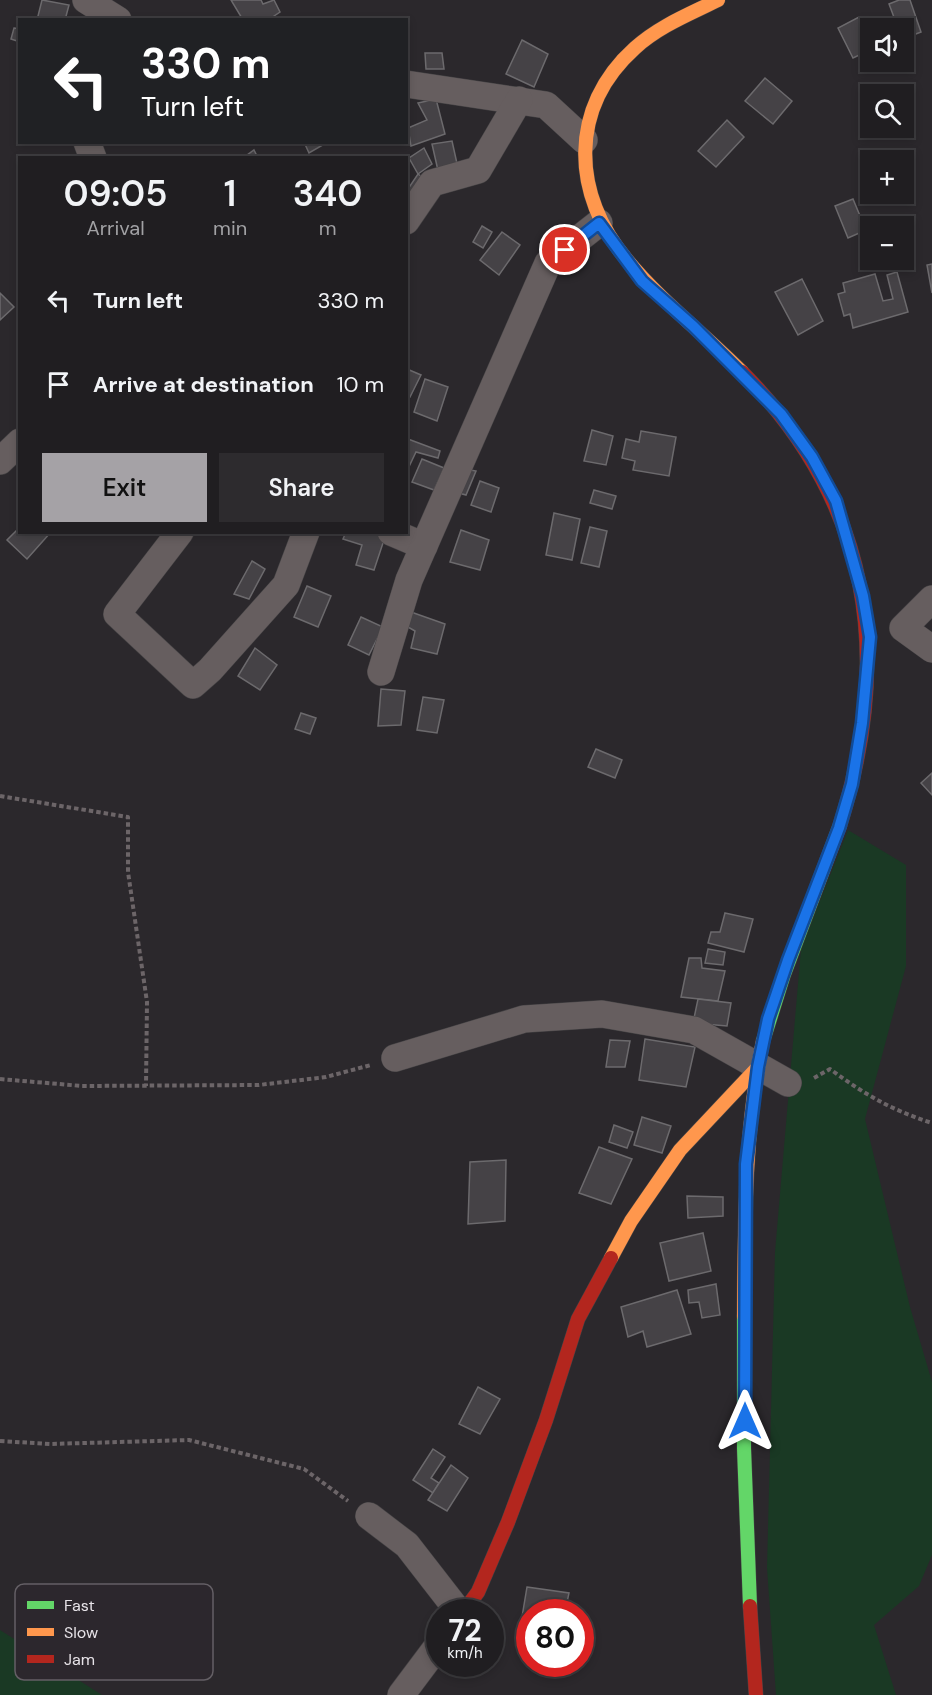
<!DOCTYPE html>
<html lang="en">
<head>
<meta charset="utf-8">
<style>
	body { margin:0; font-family:"DM Sans",sans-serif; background:#2d2b2e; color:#f1f3f6; height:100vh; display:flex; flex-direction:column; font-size:22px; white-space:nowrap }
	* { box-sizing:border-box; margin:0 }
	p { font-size:20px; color:#a2a2a5 }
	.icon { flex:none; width:33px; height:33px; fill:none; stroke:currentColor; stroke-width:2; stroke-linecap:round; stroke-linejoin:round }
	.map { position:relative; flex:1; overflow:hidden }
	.drawer { position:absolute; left:18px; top:156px; width:390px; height:378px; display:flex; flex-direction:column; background:#201e21; border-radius:0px; box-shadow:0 3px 9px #0003,0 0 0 2px #3d3c3f }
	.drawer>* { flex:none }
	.banner { position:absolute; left:18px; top:18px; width:390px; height:126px; border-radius:0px; box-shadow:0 3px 9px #0003,0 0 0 2px #3d3c3f; background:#202124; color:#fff; overflow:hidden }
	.controls { position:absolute; left:860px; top:18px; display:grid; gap:12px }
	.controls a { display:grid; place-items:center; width:54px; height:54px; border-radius:0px; background:#201e21; box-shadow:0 3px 9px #0003,0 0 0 2px #3d3c3f; font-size:30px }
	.speed { position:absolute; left:426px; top:1599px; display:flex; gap:12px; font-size:30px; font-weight:700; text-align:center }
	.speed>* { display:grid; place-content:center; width:78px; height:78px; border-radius:50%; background:#201e21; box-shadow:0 3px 9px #0003,0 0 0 2px #3d3c3f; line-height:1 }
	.speed small { font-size:15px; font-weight:400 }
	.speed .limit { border:9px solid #d22; background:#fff; color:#111 }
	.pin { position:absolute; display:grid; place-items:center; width:51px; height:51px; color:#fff; margin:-26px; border:3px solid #fff; border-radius:50%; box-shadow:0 2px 6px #0007 }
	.me { position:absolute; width:66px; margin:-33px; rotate:0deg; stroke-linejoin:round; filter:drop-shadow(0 0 4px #0008) }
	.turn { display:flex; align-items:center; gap:21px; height:126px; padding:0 24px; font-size:27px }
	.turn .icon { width:78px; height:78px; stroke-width:2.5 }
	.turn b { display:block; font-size:42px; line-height:51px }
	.eta { display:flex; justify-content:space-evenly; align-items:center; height:102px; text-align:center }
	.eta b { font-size:36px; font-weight:600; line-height:42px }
	.primary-button { display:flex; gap:12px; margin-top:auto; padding:12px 24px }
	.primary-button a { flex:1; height:69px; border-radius:0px; background:#a5a2a6; color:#111; font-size:24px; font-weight:600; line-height:69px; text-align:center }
	.primary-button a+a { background:#2d2b2e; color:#f1f3f6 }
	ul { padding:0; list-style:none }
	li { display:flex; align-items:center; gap:18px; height:84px; padding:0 24px }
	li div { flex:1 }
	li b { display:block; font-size:22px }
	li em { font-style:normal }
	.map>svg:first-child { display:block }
	.green { fill:#1a3924 }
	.building { fill:#454246; stroke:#6c6a6d; stroke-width:1.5 }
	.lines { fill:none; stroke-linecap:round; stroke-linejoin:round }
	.street-casing { stroke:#454345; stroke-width:28 }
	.fast-casing { stroke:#454345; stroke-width:15 }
	.slow-casing { stroke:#454345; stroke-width:15 }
	.jam-casing { stroke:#454345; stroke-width:15 }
	.path { stroke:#6c6568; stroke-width:4; stroke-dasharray:4.5 3; stroke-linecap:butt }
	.street { stroke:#665e5f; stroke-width:27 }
	.fast { stroke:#63d668; stroke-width:14 }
	.slow { stroke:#ff974d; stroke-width:14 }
	.jam { stroke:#b3261e; stroke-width:14 }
	.route-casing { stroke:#114b97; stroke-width:15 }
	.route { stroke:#1a73e8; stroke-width:10 }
	.key { fill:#2c272d; stroke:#645f65; stroke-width:1.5 }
	.key-label { font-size:16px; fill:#e7e3e8 }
</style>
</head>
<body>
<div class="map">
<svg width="932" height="1695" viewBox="0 0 932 1695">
	<rect width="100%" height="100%" fill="#2b282c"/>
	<g class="green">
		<polygon points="848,830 906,865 906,966 865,1119 910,1307 932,1382 932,1555 919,1586 874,1625 896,1695 776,1695 767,1568 775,1252 801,949"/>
		<polygon points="0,1630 102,1695 0,1695"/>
	</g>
	<g class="building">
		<polygon points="42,0 69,5 65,20 37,20"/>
		<polygon points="231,0 261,0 263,4 274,0 280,12 268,20 243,20"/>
		<polygon points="899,0 910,0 921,32 903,39 903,28 898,28 889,4"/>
		<polygon points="859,17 870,40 870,50 853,58 838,28"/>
		<polygon points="14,28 20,29 20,42 11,39"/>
		<polygon points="522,40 548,54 534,87 506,74"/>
		<polygon points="425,53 442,53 444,69 426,69"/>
		<polygon points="765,78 792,101 773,124 745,101"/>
		<polygon points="436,99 445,134 411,146 408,128 427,120 418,103"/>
		<polygon points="727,120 744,137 716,167 698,151"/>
		<polygon points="452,141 458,168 439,175 432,144"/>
		<polygon points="304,142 328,142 309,153"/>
		<polygon points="424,148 432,164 418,174 409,158"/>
		<polygon points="254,150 258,158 243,158"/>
		<polygon points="418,174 426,180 412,199 406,195 406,184 410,186"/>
		<polygon points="853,199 866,230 848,238 835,206"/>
		<polygon points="482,226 492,232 483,248 473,242"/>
		<polygon points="502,232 520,245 499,275 480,260"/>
		<polygon points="932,264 932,293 927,265"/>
		<polygon points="897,272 908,312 853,328 850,314 844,316 838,294 845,292 843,283 875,274 883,301 893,299 887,275"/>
		<polygon points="802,279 823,321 798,335 775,292"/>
		<polygon points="0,293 14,307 0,320"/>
		<polygon points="407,369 421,375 410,397 406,395"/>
		<polygon points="425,379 448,387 437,421 414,412"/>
		<polygon points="592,430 613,436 606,465 584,461"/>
		<polygon points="641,431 676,437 669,476 633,470 635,461 622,458 626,439 639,442"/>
		<polygon points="408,439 440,451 438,458 416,452 406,473"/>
		<polygon points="422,459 444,468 434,490 412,482"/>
		<polygon points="465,469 476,471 466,495 455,492"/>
		<polygon points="480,481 499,488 491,512 471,505"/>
		<polygon points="594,490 616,496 612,509 590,503"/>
		<polygon points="554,513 580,519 572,560 546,555"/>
		<polygon points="20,527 20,532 51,532 27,559 7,540"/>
		<polygon points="590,527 607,531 599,567 581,563"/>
		<polygon points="461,530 489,540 480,570 450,562"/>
		<polygon points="346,532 373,532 385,537 374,570 356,565 362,545 343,539"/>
		<polygon points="252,561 265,569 249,599 234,594"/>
		<polygon points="307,586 331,596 318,627 294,617"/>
		<polygon points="411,612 445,624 437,654 411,648 415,631 406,626"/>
		<polygon points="361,617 383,627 369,655 348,645"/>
		<polygon points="255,648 277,665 260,690 238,676"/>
		<polygon points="381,689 405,691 401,725 378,726"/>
		<polygon points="423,697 444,700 437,733 417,730"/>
		<polygon points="301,713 316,718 310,734 295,729"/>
		<polygon points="596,749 622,760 615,778 588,767"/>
		<polygon points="932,773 932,795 921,783"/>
		<polygon points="725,913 753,919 744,952 708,943 711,932 720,932"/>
		<polygon points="708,949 725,952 723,965 705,963"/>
		<polygon points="689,958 701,958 702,968 725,971 718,1001 681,997"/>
		<polygon points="698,999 731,1003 727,1026 693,1023"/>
		<polygon points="645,1039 695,1047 686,1087 639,1080"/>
		<polygon points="610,1040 630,1041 625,1067 606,1067"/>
		<polygon points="642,1117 671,1126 662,1153 634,1145"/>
		<polygon points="614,1125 633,1132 627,1148 609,1142"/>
		<polygon points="599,1147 632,1159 611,1204 579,1193"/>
		<polygon points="506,1160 505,1221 468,1224 470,1162"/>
		<polygon points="687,1196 723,1197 723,1216 688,1218"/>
		<polygon points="703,1233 711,1271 669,1281 660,1243"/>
		<polygon points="716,1284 720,1315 702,1318 699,1302 689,1303 688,1290"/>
		<polygon points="677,1290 691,1334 647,1347 643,1331 628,1337 621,1307"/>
		<polygon points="478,1387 500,1399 480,1434 459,1424"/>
		<polygon points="433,1449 445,1457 431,1478 439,1483 433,1493 413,1480"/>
		<polygon points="451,1465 468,1478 447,1511 428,1500"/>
		<polygon points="527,1587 569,1593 565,1612 530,1612 530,1617 522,1617"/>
	</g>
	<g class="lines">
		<g class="street-casing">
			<g id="street">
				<polyline points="86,0 118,20"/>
				<polyline points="406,84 546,105 584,140"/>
				<polyline points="87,142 93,158"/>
				<polyline points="406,221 432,183 478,170 519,100"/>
				<polyline points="0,461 20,442"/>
				<polyline points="180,532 117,614 193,685 210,670 286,585 306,532"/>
				<polyline points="391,532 424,546"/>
				<polyline points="932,599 903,628 932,649"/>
				<polyline points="381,672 409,580 548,263 599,223"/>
				<polyline points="395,1058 524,1019 602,1014 694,1030 788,1083"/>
				<polyline points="369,1516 407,1545 459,1612"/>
				<polyline points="401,1695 440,1643"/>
			</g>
		</g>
		<g class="fast-casing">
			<g id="fast">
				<polyline points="763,1041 784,974 840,825"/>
				<polyline points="744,1316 744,1448 750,1606"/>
			</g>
		</g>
		<g class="slow-casing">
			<g id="slow">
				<path d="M718,0C690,14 659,26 635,48C568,108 572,195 627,260C661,301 704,334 742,372"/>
				<polyline points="611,1258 631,1221 680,1150 758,1067"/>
				<path d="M744,1316C745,1224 744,1131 763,1041"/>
			</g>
		</g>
		<g class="jam-casing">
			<g id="jam">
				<path d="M742,372C870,501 894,654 840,825"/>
				<polyline points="750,1606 756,1695"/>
				<polyline points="463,1612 478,1592 508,1522 546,1420 578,1319 611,1258"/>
			</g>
		</g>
		<g class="path">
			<polyline points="0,796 128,817 128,872 147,1002 146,1086"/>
			<path d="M814,1078L830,1069C864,1094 891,1110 932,1123"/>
			<polyline points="0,1079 82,1086 259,1085 326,1077 371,1065"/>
			<polyline points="0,1441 50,1444 189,1440 304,1469 348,1501"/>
		</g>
		<use href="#street" class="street"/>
		<use href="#fast" class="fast"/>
		<use href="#slow" class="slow"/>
		<use href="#jam" class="jam"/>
	</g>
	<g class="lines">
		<g class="route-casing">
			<polyline id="route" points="565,250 599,223 642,281 693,326 781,414 812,457 836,501 863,596 870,637 862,723 852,784 839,828 788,960 768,1019 758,1067 746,1164 745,1421"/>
		</g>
		<use href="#route" class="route"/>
	</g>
	<rect x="15" y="1584" width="198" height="96" rx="9" class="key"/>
	<rect x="27" y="1601" width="27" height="8" fill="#63d668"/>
	<rect x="27" y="1628" width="27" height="8" fill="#ff974d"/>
	<rect x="27" y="1655" width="27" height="8" fill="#b3261e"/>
	<g class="key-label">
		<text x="64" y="1611">Fast</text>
		<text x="64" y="1638">Slow</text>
		<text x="64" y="1665">Jam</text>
	</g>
</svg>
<div class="controls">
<a><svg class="icon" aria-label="sound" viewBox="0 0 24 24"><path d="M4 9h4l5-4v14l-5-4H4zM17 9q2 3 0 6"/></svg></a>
<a><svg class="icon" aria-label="search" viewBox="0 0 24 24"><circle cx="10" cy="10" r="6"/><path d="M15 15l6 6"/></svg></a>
<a>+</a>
<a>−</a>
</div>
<div class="speed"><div>72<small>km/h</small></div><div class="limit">80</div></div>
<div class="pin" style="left:565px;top:250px;background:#d93025"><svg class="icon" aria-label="arrive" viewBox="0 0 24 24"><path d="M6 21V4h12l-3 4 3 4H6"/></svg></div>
<svg class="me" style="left:745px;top:1421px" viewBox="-20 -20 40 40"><path d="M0-17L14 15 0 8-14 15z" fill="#1a73e8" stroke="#fff" stroke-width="4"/></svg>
<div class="banner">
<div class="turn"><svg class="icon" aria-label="left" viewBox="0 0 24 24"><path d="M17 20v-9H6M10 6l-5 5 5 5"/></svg><div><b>330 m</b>Turn left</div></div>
</div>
<section class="drawer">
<div class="eta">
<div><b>09:05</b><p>Arrival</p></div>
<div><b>1</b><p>min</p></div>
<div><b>340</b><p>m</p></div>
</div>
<ul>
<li><svg class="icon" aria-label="left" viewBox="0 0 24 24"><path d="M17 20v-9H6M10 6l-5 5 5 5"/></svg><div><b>Turn left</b></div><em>330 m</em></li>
<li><svg class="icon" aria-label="arrive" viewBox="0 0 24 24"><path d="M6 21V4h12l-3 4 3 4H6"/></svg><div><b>Arrive at destination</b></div><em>10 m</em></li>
</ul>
<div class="primary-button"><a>Exit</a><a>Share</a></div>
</section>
</div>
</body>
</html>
